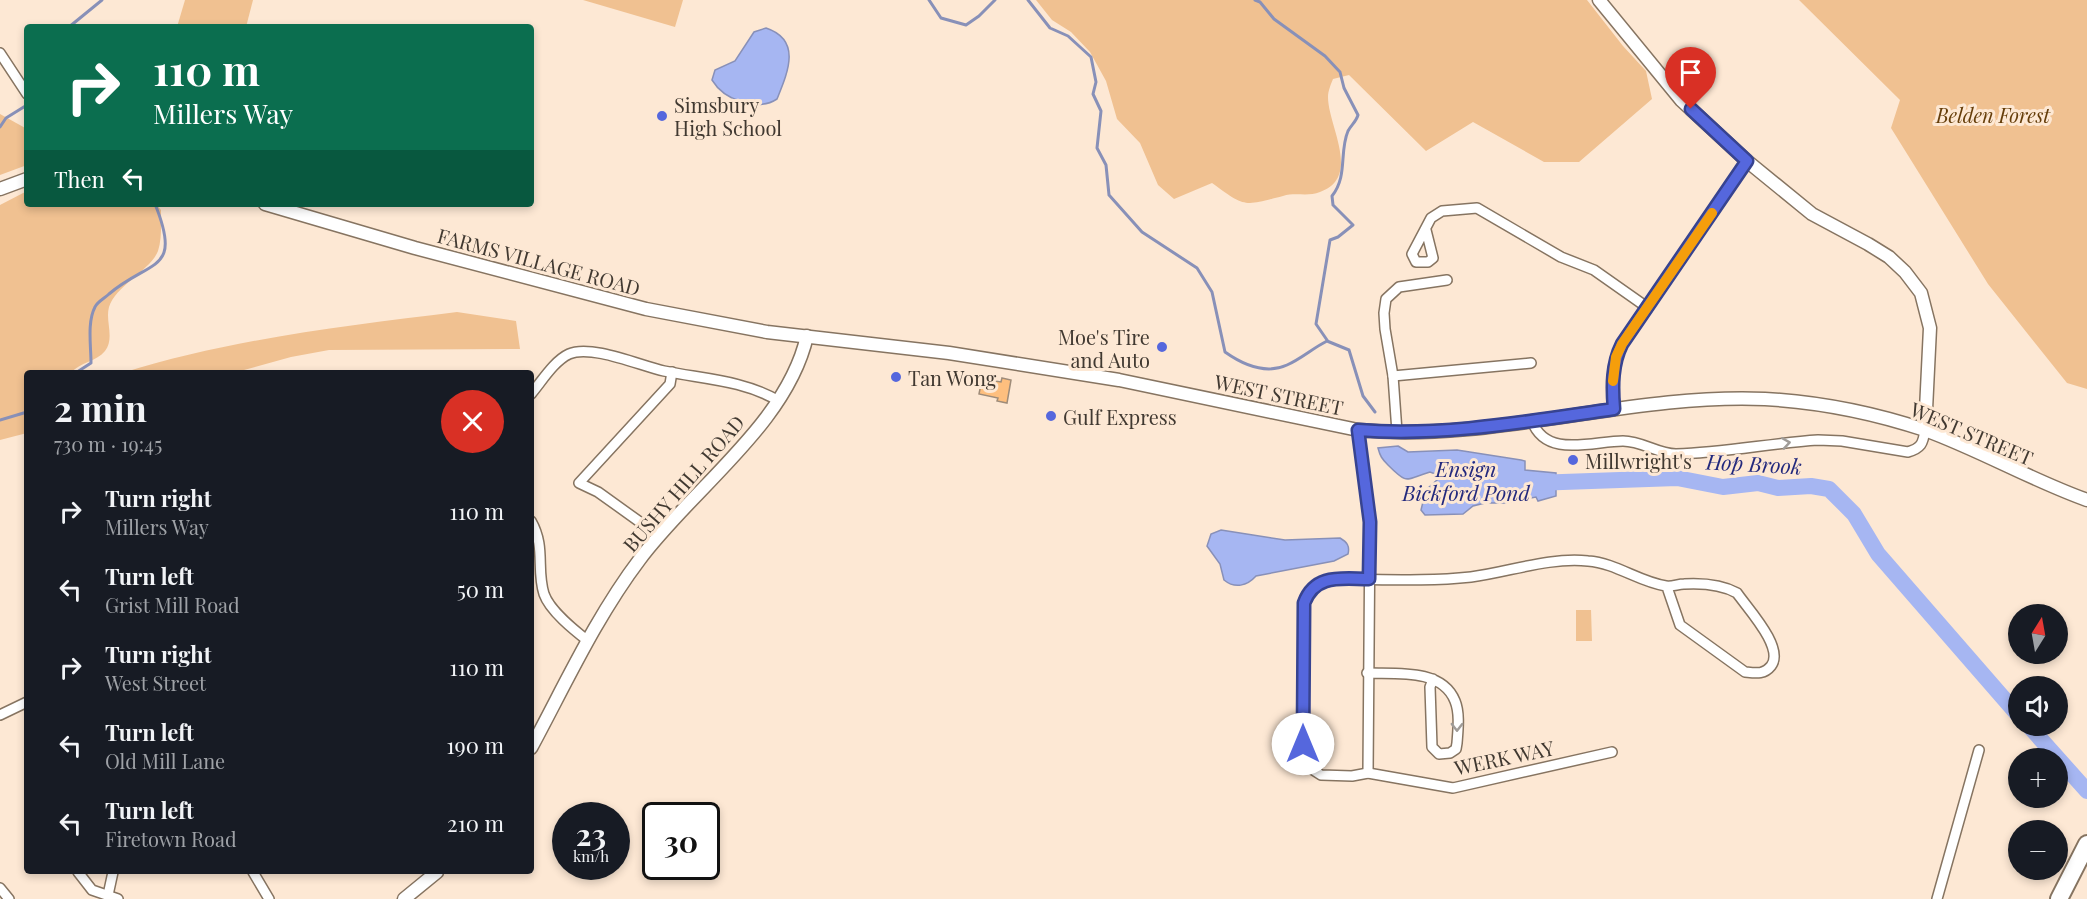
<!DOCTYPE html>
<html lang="en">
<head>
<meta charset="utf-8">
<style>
	body { margin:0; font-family:"Playfair Display",serif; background:#20242c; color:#f1f3f6; height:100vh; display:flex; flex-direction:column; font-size:22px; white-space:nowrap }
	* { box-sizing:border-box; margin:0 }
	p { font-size:20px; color:#9ea1a6 }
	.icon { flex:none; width:33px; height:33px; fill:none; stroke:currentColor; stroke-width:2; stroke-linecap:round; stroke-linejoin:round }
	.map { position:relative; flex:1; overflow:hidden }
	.details { position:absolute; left:24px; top:370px; width:510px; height:504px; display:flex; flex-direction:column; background:#171b24; border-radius:6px; box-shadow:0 3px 9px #0003 }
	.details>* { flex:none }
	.banner { position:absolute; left:24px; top:24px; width:510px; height:183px; border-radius:6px; box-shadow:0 3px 9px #0003; background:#0b6e4f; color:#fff; overflow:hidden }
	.needle { width:39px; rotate:11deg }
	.buttons { position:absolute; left:2008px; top:604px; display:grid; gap:12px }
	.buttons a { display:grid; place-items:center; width:60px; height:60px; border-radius:50%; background:#171b24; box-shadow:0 3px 9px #0003; font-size:30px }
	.speed { position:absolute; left:552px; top:802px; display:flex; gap:12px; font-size:30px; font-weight:700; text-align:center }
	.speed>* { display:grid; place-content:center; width:78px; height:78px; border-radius:50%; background:#171b24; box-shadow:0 3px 9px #0003; line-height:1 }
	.speed small { font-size:15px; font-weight:400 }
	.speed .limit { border:3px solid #111; border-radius:9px; background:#fff; color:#111 }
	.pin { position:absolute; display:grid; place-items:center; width:51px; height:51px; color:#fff; margin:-62px -26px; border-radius:50% 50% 50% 0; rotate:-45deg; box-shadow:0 0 6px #0007 }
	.pin .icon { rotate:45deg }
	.me { position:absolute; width:66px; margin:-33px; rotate:0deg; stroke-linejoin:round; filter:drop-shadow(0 0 4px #0008) }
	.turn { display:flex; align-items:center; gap:21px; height:126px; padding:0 30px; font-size:27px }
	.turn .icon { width:78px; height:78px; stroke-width:2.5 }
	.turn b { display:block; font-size:42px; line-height:51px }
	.then { display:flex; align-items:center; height:57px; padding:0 30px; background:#0003; gap:12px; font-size:22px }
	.round { display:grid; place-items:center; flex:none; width:63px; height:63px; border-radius:32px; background:#20242c }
	.overview { display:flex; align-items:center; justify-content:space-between; height:102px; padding:0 30px }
	h1 { font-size:36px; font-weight:700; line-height:45px }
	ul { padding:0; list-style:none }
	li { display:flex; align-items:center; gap:18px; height:78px; padding:0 30px }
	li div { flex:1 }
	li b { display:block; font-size:22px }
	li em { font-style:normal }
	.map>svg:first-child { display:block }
	.green { fill:#f0c191 }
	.water { fill:#a6b6f2; stroke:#8890b8; stroke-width:1.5 }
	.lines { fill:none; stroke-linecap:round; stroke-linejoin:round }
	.stream { stroke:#8890b8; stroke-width:3 }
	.river { stroke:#a6b6f2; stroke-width:16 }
	.building { fill:#febf7e; stroke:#9f8c79; stroke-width:1.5 }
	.street-casing { stroke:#867461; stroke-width:12 }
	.secondary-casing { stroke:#867461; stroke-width:15 }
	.highway-casing { stroke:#867461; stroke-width:20 }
	.street { stroke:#fff; stroke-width:9 }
	.secondary { stroke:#fff; stroke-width:12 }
	.highway { stroke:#fff; stroke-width:16 }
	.oneway { stroke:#a09c98 }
	.route-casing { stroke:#374390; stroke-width:15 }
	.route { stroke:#5567dd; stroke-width:10 }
	.slow { stroke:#f59e0b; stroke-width:10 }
	.poi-dot { fill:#5567dd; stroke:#fde8d4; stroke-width:2 }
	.labels { text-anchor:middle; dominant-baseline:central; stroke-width:6; stroke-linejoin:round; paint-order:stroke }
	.poi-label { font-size:20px; fill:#413931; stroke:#fde8d4; text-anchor:start }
	.park-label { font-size:20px; font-style:italic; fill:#663e0a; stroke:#fde8d4 }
	.street-label { font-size:20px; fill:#413931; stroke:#fde8d4 }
	.water-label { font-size:21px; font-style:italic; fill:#23297d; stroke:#fde8d4 }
</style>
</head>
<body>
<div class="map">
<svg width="2087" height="899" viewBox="0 0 2087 899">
	<rect width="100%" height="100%" fill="#fde8d4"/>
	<g class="green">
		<polygon points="185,0 253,0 246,27 177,27"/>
		<polygon points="583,0 683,0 675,27"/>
		<path d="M1036,0H1587L1623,46L1646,71L1652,99L1579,162H1544L1473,122L1426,151L1349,75L1333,79C1331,84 1328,91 1328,97C1328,126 1362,177 1320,192C1308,197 1295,192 1283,196C1244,206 1246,208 1212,183L1174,199L1158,185L1140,143L1117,119L1106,81L1090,52L1071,32L1052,20Z"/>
		<polygon points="1799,0 2087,0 2087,389 2067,383 1988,284 1891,128 1900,100"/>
		<polygon points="0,114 27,129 27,165 0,175"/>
		<path d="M27,191V204H156L161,210C161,223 162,239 158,251C150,271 116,285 109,307C105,321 115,338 105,351C96,362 80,362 71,373L27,374V433L0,440V205Z"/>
		<path d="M457,312L516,321L520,349L329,350L291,357L233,373H122C231,339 344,326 457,312Z"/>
		<polygon points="1576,610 1591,610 1592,641 1576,641"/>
	</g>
	<g class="water">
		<path d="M766,28C802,40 788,72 777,99C757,112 724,100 712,80L715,70L735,61L754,32Z"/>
		<path d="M1398,446L1408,452L1457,450L1521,460L1525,461V470L1556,473V496L1538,501L1536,497L1505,503H1485L1473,506L1463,514L1425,515L1421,510L1426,490L1437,480L1438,475L1430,472C1405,479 1409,486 1388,465C1382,459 1380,456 1378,448Z"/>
		<path d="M1221,530L1285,540L1340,538C1347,542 1350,546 1348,554L1334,561L1256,576C1247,586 1235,589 1224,580L1220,564L1207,546L1211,534Z"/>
	</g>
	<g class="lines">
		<g class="stream">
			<polyline points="929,0 941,18 966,25 979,16 995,0"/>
			<path d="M1028,0L1050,28L1068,36L1091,57L1096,82L1093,94L1101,111L1097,148L1106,165L1109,195L1142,232L1197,268L1212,292L1225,352C1242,364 1265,375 1287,365C1301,359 1313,348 1327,341L1349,350L1363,396L1375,412"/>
			<path d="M1255,0L1260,2L1274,19L1325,56L1340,72L1344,88L1358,115C1356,122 1351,125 1348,131C1339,152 1348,176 1332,196L1333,205L1353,225L1338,237L1330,240L1316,324L1327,340"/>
			<polyline points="69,27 102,0"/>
			<polyline points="0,127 6,118 27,105"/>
			<path d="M74,374L91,363C91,346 87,322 95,307C97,302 105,298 109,294C150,259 183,273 155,204"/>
			<polyline points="0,420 27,412"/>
		</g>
		<g class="river">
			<polyline points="1534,483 1677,478 1723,487 1758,483 1778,488 1811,486 1829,489 1854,514 1878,554 2019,716"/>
			<polyline points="2029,726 2087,791"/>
		</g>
	</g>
	<polygon class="building" points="1002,378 1011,380 1007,403 997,401 998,398 979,394 982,379 1001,382"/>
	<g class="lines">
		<g class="street-casing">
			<g id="street">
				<polyline points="0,53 27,94"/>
				<polyline points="1426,230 1433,258 1428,262 1416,262 1412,254 1431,218 1442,211 1477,208 1561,257 1594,270 1648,308"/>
				<polyline points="1393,376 1531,363"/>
				<path d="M531,394C542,381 554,361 569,354C591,344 641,366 664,371C703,379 743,380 779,401"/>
				<path d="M1614,409C1612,386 1612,364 1622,344L1747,161"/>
				<path d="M1532,421C1546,459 1593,441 1623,441C1642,441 1658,454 1676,454C1724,453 1771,443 1818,440L1842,441L1908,452C1921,448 1923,444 1925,430"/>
				<polyline points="1358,430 1370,522 1368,773"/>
				<polyline points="1397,432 1393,376 1385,329 1384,313 1386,299 1399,287 1447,280"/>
				<path d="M531,521C546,547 536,569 544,594C550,611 574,630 588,641"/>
				<polyline points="658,535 598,492 579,483 670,384 672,372"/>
				<path d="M1367,673C1395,674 1442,668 1455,701C1460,713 1458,730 1457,743L1456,749L1450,753L1439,754L1432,747L1430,687L1433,679"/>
				<polyline points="0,715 27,702"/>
				<path d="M1612,752L1453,788L1368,773L1352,776L1321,775L1307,766L1303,748L1304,603C1310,587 1317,582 1334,579C1379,579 1425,582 1471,577C1510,572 1548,557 1588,561C1616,563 1639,582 1666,586C1672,587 1678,584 1684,584C1702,583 1721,584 1737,593C1748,609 1785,648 1771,666C1764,675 1755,673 1745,672L1680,625L1667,587"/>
				<polyline points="78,872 92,890 118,899"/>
				<polyline points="253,872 269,899"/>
				<polyline points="0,888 9,899"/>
				<polyline points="108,895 113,872"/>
				<polyline points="1937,899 1979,750"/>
			</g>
		</g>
		<g class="secondary-casing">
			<g id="secondary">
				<polyline points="1599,0 1681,100 1747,161 1812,214 1868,244 1889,257 1905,272 1921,293 1930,328 1925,430"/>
				<polyline points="0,189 27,179"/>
				<path d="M265,204L415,248L646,309L767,332L949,353L1119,380L1358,430C1494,443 1628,393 1765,399C1818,402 1874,413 1925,430C1980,450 2031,480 2087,500"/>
				<path d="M531,748C565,685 596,617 640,559C693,488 787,424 807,336"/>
				<polyline points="404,899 437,872"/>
			</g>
		</g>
		<g class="highway-casing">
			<polyline id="highway" points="2059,899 2087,844"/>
		</g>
		<use href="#street" class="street"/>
		<use href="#secondary" class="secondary"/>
		<use href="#highway" class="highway"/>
	</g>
	<defs><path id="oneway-chevron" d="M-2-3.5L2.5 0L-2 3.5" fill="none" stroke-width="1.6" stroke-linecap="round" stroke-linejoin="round" transform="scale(1.5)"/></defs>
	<g class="oneway">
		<use href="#oneway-chevron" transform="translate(1786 443) rotate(-9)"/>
		<use href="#oneway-chevron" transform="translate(1457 727) rotate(90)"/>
	</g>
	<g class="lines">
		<g class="route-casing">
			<path id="route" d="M1303,744L1304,603C1315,573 1342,579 1369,579L1370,522L1358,430C1443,437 1530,421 1614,409C1612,386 1612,364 1622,344L1747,161L1691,109"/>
		</g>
		<use href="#route" class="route"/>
		<polyline class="slow" points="1613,381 1616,357 1622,344 1712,213"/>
	</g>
	<g class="poi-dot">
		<circle cx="662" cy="116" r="6"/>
		<circle cx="1162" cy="347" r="6"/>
		<circle cx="896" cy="377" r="6"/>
		<circle cx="1051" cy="416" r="6"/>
		<circle cx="1573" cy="460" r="6"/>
	</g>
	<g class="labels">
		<g class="poi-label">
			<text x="674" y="104">Simsbury<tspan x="674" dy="23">High School</tspan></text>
			<text x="1150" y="336" text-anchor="end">Moe's Tire<tspan x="1150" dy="23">and Auto</tspan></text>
			<text x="908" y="377">Tan Wong</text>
			<text x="1063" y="416">Gulf Express</text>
			<text x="1585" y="460">Millwright's</text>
		</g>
		<g class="park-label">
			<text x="1993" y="114">Belden Forest</text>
		</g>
		<g class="street-label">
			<text transform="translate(539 261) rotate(15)">FARMS VILLAGE ROAD</text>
			<text transform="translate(1279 394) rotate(12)">WEST STREET</text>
			<text transform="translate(1972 433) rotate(23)">WEST STREET</text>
			<text transform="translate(683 483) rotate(-49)">BUSHY HILL ROAD</text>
			<text transform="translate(1504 757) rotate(-12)">WERK WAY</text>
		</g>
		<g class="water-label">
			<text transform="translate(1754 463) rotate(3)">Hop Brook</text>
			<text x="1466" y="468">Ensign<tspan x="1466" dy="24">Bickford Pond</tspan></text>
		</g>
	</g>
</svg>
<div class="buttons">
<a><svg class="needle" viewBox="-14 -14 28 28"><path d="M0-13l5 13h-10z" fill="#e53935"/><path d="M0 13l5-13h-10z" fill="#9ea1a6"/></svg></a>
<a><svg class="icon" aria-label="sound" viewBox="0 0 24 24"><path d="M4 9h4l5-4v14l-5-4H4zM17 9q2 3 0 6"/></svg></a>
<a>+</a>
<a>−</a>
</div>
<div class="speed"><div>23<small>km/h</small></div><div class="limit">30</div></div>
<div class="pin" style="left:1691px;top:109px;background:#d93025"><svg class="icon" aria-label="arrive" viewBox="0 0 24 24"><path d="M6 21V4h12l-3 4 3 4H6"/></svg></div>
<svg class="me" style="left:1303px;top:744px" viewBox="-20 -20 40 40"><circle r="19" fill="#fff"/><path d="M0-13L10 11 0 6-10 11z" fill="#5567dd"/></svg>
<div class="banner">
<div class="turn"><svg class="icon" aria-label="right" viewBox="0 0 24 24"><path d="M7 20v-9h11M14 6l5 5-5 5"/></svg><div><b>110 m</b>Millers Way</div></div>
<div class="then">Then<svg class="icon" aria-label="left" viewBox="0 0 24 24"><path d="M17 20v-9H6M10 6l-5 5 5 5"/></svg></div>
</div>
<section class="details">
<div class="overview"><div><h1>2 min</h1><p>730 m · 19:45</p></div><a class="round" style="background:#d93025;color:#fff"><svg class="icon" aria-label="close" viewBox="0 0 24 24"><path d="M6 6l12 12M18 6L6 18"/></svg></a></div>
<ul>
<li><svg class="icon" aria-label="right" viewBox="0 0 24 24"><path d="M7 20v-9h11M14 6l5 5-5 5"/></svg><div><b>Turn right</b><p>Millers Way</p></div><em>110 m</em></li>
<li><svg class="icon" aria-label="left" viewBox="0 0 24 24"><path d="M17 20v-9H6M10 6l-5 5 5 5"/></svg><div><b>Turn left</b><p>Grist Mill Road</p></div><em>50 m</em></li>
<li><svg class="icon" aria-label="right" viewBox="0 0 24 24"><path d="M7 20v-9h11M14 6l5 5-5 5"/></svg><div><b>Turn right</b><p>West Street</p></div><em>110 m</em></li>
<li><svg class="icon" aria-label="left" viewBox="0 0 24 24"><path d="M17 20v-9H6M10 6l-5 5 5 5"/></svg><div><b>Turn left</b><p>Old Mill Lane</p></div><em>190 m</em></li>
<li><svg class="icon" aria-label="left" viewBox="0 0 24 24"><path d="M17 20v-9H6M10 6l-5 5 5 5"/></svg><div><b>Turn left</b><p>Firetown Road</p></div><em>210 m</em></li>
</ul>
</section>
</div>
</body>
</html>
